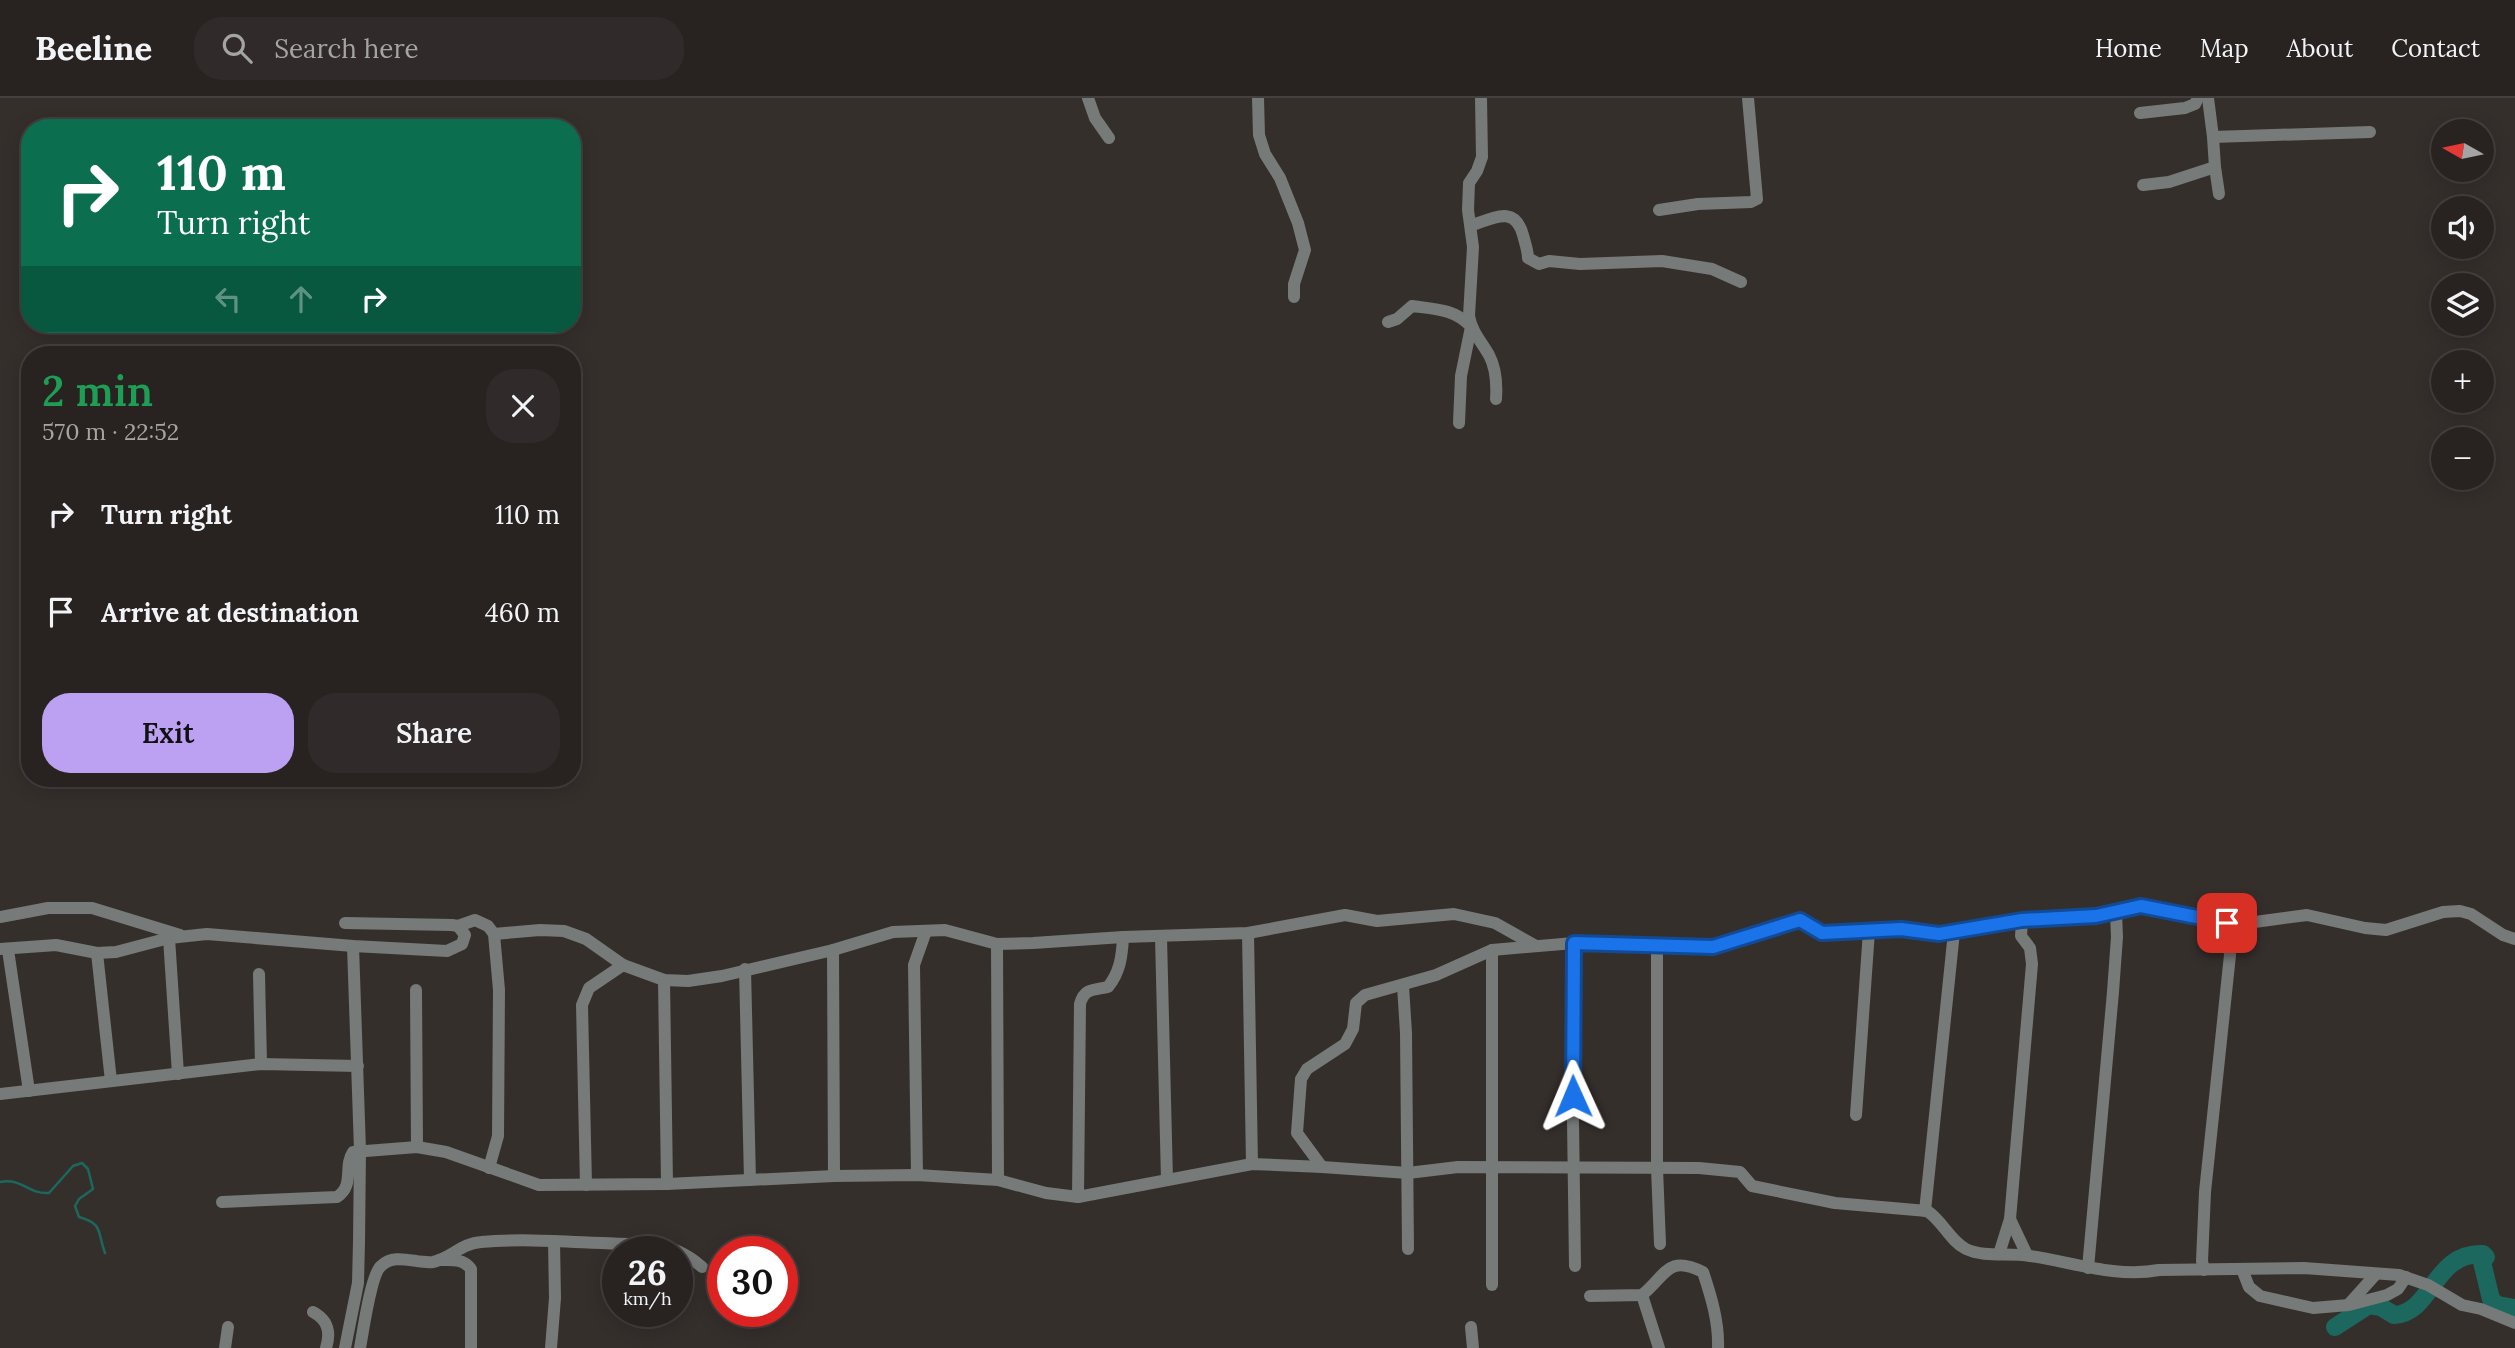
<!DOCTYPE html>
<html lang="en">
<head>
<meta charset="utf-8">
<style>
	body { margin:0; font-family:Lora,serif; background:#302b2a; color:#f1f3f6; height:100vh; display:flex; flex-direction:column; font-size:26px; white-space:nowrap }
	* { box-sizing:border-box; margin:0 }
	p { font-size:23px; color:#a5a4a5 }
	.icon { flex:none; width:38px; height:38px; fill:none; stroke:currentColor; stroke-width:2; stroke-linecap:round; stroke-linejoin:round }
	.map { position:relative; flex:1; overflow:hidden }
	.panel { position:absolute; left:21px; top:248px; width:560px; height:441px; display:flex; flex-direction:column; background:#282321; border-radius:28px; box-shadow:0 4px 18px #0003,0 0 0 2px #44403f }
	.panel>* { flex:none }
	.banner { position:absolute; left:21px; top:21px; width:560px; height:214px; border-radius:28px; box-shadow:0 4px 18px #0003,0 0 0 2px #44403f; background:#0b6e4f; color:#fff; overflow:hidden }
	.needle { width:46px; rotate:279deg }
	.tools { position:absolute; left:2431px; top:21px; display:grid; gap:14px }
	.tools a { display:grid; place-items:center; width:63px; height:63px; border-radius:50%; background:#282321; box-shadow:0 4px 18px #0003,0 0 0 2px #44403f; font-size:35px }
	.speed { position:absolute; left:602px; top:1138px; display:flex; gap:14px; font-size:35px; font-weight:700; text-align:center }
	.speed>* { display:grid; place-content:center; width:91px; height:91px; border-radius:50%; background:#282321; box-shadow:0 4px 18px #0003,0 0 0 2px #44403f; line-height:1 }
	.speed small { font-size:18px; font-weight:400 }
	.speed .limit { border:10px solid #d22; background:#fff; color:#111 }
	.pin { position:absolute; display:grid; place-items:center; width:60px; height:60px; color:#fff; margin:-30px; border-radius:14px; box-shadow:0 4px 10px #0006 }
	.me { position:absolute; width:77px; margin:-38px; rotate:359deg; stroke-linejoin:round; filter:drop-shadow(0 0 5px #0008) }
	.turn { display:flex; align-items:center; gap:24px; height:147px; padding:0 21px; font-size:32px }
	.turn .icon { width:91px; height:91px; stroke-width:2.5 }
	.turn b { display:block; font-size:49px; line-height:60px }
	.lanes { display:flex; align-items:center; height:66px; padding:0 21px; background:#0003; justify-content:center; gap:35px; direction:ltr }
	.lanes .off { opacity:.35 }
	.round { display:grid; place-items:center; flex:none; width:74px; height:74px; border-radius:28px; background:#302b2a }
	.head { display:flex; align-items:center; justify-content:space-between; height:119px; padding:0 21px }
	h1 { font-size:42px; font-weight:600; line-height:52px; color:#1e9e55 }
	.cta { display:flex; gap:14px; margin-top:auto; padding:14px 21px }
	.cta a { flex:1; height:80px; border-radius:28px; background:#bca0f2; color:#111; font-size:28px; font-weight:600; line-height:80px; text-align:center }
	.cta a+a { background:#302b2a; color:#f1f3f6 }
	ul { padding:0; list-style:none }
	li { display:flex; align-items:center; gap:21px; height:98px; padding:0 21px }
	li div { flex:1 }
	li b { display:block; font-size:26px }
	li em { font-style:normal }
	header { display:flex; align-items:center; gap:42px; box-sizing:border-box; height:98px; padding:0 35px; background:#282321; border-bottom:2px solid #44403f }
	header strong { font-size:33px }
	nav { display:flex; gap:38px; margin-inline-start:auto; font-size:24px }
	.search { width:490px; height:63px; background:#302b2a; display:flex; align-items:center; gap:18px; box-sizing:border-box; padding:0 24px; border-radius:28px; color:#a5a4a5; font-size:26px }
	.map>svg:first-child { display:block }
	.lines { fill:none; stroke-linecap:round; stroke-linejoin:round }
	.stream { stroke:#1c675e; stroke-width:2.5 }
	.river { stroke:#1c675e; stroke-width:18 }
	.minor { stroke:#767a79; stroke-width:12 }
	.route-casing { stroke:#114b97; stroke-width:18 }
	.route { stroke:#1a73e8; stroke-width:12 }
</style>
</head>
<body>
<header>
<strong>Beeline</strong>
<div class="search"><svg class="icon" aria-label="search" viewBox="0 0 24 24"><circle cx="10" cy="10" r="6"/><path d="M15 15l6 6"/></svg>Search here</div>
<nav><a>Home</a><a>Map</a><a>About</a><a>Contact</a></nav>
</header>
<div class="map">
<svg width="2515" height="1250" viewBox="0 0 2515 1250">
	<rect width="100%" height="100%" fill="#352f2c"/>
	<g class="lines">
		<path class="stream" d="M0,1084C24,1080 26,1096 49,1095L73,1068L82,1065L88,1071L93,1091L79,1101L75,1108L79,1119C104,1126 97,1134 105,1155"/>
		<path class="river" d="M2335,1229L2369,1207L2381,1209L2394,1217C2433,1215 2433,1154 2483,1156L2486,1159L2482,1164L2491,1201L2497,1207L2515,1210"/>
		<g class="minor">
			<polyline points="1088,0 1095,20 1109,40"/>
			<polyline points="1258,0 1259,37 1265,56 1280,80 1298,125 1305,152 1294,186 1294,199"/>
			<path d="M1481,0L1482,59L1477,73L1469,85L1468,112L1473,149L1469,218C1472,234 1481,243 1489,257C1496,270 1497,286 1496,301"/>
			<polyline points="2208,0 2213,39 2370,34"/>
			<polyline points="2140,15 2185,10 2195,6 2198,0"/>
			<polyline points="2215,69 2219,96"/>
			<polyline points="2143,87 2169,84 2215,69 2213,39"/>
			<polyline points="1659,112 1698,106 1751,104 1757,101 1748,0"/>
			<path d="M1472,127C1494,120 1515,107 1523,137C1525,145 1528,153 1528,160L1539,166L1549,163L1580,166L1662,163L1712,171L1741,184"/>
			<path d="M1388,224L1397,221L1412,208C1434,211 1456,211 1471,229L1461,278L1459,325"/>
			<polyline points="0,819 48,810 92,810 180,837"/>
			<polyline points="458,828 475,822 488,828 494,836 499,892 498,1038 489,1070"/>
			<polyline points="1248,835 1252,1066"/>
			<polyline points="494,836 540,832 564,833 586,841 623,867 664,882 688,883 722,878 833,852 893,834 945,832 997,846 1033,845 1123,839 1248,835 1345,817 1377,823 1454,816 1495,825 1536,848"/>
			<polyline points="1161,839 1167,1082"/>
			<polyline points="169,840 178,976"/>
			<polyline points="1574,845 1572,950 1575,1168"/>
			<polyline points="997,846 998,1082"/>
			<polyline points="1657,847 1657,1070 1660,1146"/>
			<polyline points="0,851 56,847 97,855 116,854 169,840 207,836 353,848 447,853 462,846 465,837 458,828 452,827 345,825"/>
			<polyline points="8,852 29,993"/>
			<polyline points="833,852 834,1078"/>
			<polyline points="97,855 111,983"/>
			<polyline points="745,871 750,1082"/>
			<polyline points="259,876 261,966"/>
			<polyline points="664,882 667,1086"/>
			<polyline points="1403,888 1406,935 1408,1151"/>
			<polyline points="416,892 417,1049"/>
			<polyline points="0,996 261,966 358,968"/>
			<polyline points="1856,1017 1869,833"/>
			<polyline points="1322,1069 1297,1035 1301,981 1307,971 1345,946 1353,931 1356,905 1365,897 1436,877 1492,852 1574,845 1713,849 1799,823 1822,835 1901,831 1939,837 2022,822 2096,818 2141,808 2227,825 2240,826 2307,817 2365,830 2386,832 2443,814 2460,813 2471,816 2503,837 2515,841"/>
			<polyline points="917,1077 914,867 926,833"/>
			<polyline points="586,1087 582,907 589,890 623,867"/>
			<path d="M1078,1099L1080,906C1084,890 1094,892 1108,889C1120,874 1122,859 1123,839"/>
			<path d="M222,1104L337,1099C355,1087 343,1069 353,1054L417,1049L446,1054L539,1087L667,1086L834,1078L917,1077L998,1082L1046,1095L1078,1099L1252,1066L1322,1069L1408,1075L1458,1069L1699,1070L1740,1074L1752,1088L1835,1105L1927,1113C1942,1122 1950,1143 1966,1151C1985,1160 2009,1154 2030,1158C2072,1164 2116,1180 2159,1172L2304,1170L2399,1177L2428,1187L2462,1207L2481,1211L2515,1225"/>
			<polyline points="1925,1113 1954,834"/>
			<polyline points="2010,1121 2027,1157"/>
			<polyline points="1999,1156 2010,1121 2032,866 2030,850 2021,838 2022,822"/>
			<path d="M439,1162C451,1162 463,1160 471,1171V1250"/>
			<polyline points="2088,1170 2113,894 2117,839 2116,814"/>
			<polyline points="2242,1171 2249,1189 2260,1198 2313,1210 2349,1207 2387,1197 2398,1191 2406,1179"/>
			<polyline points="2204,1172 2202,1163 2205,1094 2230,857 2227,825"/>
			<polyline points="1492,1187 1492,852"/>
			<polyline points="1642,1197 1659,1250"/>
			<path d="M1590,1198L1642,1197C1666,1178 1667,1156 1703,1174C1711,1198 1719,1224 1718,1250"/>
			<polyline points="2349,1206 2376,1176"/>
			<path d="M313,1214C328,1222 331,1234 326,1250"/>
			<polyline points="1471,1229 1473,1250"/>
			<polyline points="225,1250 228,1229"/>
			<polyline points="345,1250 358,1185 359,1144 360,1052 353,848"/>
			<path d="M360,1250C363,1234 371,1176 381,1168C395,1154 416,1166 433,1164C450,1161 462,1145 481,1144C538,1139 596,1147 653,1146C673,1150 686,1155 702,1169"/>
			<polyline points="551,1250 555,1200 554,1143"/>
		</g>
	</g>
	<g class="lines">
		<g class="route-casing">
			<polyline id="route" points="1573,998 1574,845 1713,849 1800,822 1822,835 1901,831 1939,836 2022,822 2096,818 2141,808 2227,825"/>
		</g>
		<use href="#route" class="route"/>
	</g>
</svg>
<div class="tools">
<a><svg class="needle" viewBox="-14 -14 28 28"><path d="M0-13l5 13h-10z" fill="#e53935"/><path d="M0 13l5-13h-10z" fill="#a5a4a5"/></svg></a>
<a><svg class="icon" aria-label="sound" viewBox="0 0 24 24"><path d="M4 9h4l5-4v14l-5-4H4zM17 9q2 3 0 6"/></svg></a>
<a><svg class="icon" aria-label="layers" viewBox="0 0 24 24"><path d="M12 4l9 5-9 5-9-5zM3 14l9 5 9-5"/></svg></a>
<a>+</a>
<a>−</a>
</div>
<div class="speed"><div>26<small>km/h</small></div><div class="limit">30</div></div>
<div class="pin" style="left:2227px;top:825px;background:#d93025"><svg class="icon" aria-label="arrive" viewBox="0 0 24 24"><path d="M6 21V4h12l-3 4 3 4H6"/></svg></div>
<svg class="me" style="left:1573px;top:998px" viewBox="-20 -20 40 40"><path d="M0-17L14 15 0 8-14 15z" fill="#1a73e8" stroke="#fff" stroke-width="4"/></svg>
<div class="banner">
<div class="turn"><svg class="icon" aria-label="right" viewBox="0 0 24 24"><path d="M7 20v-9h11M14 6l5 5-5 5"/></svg><div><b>110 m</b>Turn right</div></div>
<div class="lanes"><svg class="icon off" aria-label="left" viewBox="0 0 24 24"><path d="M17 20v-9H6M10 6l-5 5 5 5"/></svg><svg class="icon off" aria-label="ahead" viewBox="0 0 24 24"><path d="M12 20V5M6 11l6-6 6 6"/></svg><svg class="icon" aria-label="right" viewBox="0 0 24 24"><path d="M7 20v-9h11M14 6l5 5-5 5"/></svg></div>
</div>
<section class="panel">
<div class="head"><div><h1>2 min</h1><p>570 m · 22:52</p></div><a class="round"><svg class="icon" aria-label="close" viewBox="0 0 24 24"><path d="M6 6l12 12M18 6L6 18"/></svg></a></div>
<ul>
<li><svg class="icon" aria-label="right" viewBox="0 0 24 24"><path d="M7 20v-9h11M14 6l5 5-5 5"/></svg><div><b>Turn right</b></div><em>110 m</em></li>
<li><svg class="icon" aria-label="arrive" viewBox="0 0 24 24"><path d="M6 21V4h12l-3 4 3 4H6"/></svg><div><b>Arrive at destination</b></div><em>460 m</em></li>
</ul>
<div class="cta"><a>Exit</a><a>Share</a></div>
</section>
</div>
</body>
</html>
